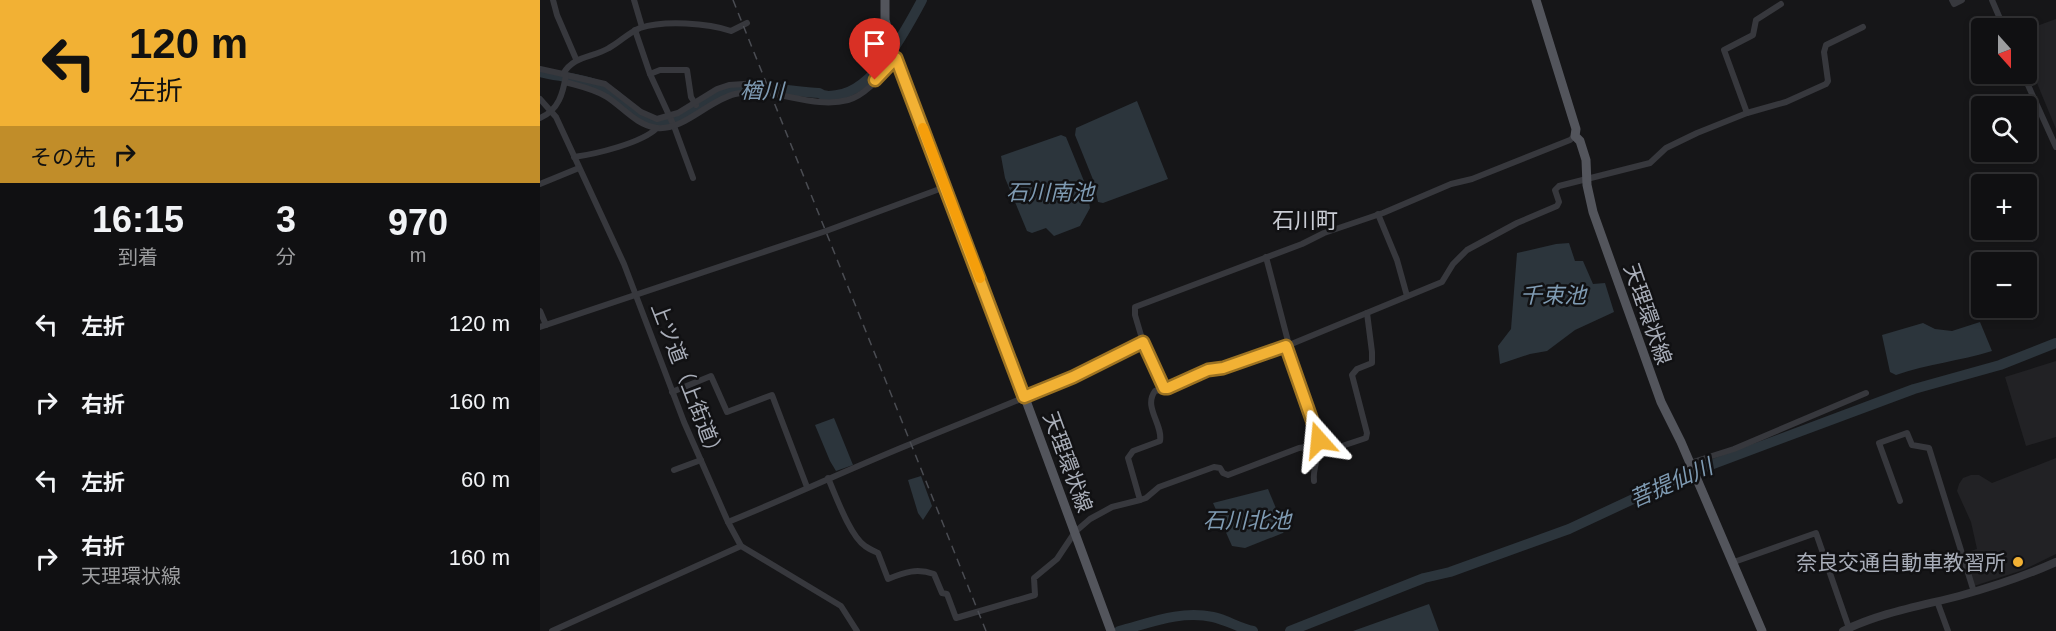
<!DOCTYPE html>
<html lang="ja">
<head>
<meta charset="utf-8">
<style>
	body { margin:0; font-family:Arial,"Noto Sans JP",sans-serif; background:#19191b; color:#f1f3f6; height:100vh; display:flex; flex-direction:column; font-size:22px; white-space:nowrap }
	* { box-sizing:border-box; margin:0 }
	p { font-size:20px; color:#9c9d9f }
	.icon { flex:none; width:33px; height:33px; fill:none; stroke:currentColor; stroke-width:2; stroke-linecap:round; stroke-linejoin:round }
	.map { position:relative; flex:1; overflow:hidden }
	.side { display:flex; flex-direction:column; background:#101012; width:540px }
	.side>* { flex:none }
	.banner { background:#f2b134; color:#111; overflow:hidden }
	.needle { width:39px; rotate:159deg }
	.controls { position:absolute; left:1431px; top:18px; display:grid; gap:12px }
	.controls a { display:grid; place-items:center; width:66px; height:66px; border-radius:6px; background:#101012; box-shadow:0 3px 9px #0003,0 0 0 2px #303032; font-size:30px }
	.pin { position:absolute; display:grid; place-items:center; width:51px; height:51px; color:#fff; margin:-62px -26px; border-radius:50% 50% 50% 0; rotate:-45deg; box-shadow:0 0 6px #0007 }
	.pin .icon { rotate:45deg }
	.me { position:absolute; width:66px; margin:-33px; rotate:342deg; stroke-linejoin:round; filter:drop-shadow(0 0 4px #0008) }
	.turn { display:flex; align-items:center; gap:21px; height:126px; padding:0 30px; font-size:27px }
	.turn .icon { width:78px; height:78px; stroke-width:2.5 }
	.turn b { display:block; font-size:42px; line-height:51px }
	.then { display:flex; align-items:center; height:57px; padding:0 30px; background:#0003; gap:12px; font-size:22px }
	.eta { display:flex; justify-content:space-evenly; align-items:center; height:102px; text-align:center }
	.eta b { font-size:36px; font-weight:600; line-height:42px }
	ul { padding:0; list-style:none }
	li { display:flex; align-items:center; gap:18px; height:78px; padding:0 30px }
	li div { flex:1 }
	li b { display:block; font-size:22px }
	li em { font-style:normal }
	main { display:flex; flex:1; min-height:0 }
	.map>svg:first-child { display:block }
	.built { fill:#222225 }
	.water { fill:#2c353c }
	.lines { fill:none; stroke-linecap:round; stroke-linejoin:round }
	.river { stroke:#2c353c; stroke-width:10 }
	.minor { stroke:#37383d; stroke-width:6 }
	.tertiary { stroke:#37383d; stroke-width:8 }
	.primary { stroke:#53555c; stroke-width:9 }
	.rail { stroke:#4a4c52; stroke-width:1.5; stroke-dasharray:8 6; stroke-linecap:butt }
	.route-casing { stroke:#9d7322; stroke-width:15 }
	.route { stroke:#f2b134; stroke-width:10 }
	.slow { stroke:#f59e0b; stroke-width:10 }
	.poi-dot { fill:#f2b134; stroke:#111113; stroke-width:2 }
	.labels { text-anchor:middle; dominant-baseline:central; stroke-width:5; stroke-linejoin:round; paint-order:stroke }
	.street-label { font-size:21px; fill:#a8adb8; stroke:#111113 }
	.poi-label { font-size:21px; fill:#a8adb8; stroke:#111113; text-anchor:end }
	.water-label { font-size:22px; font-style:italic; fill:#7f9bb3; stroke:#111113 }
	.neighbourhood-label { font-size:22px; fill:#c9ccd4; stroke:#111113 }
</style>
</head>
<body>
<main>
<section class="side">
<div class="banner">
<div class="turn"><svg class="icon" aria-label="left" viewBox="0 0 24 24"><path d="M17 20v-9H6M10 6l-5 5 5 5"/></svg><div><b>120 m</b>左折</div></div>
<div class="then">その先<svg class="icon" aria-label="right" viewBox="0 0 24 24"><path d="M7 20v-9h11M14 6l5 5-5 5"/></svg></div>
</div>
<div class="eta">
<div><b>16:15</b><p>到着</p></div>
<div><b>3</b><p>分</p></div>
<div><b>970</b><p>m</p></div>
</div>
<ul>
<li><svg class="icon" aria-label="left" viewBox="0 0 24 24"><path d="M17 20v-9H6M10 6l-5 5 5 5"/></svg><div><b>左折</b></div><em>120 m</em></li>
<li><svg class="icon" aria-label="right" viewBox="0 0 24 24"><path d="M7 20v-9h11M14 6l5 5-5 5"/></svg><div><b>右折</b></div><em>160 m</em></li>
<li><svg class="icon" aria-label="left" viewBox="0 0 24 24"><path d="M17 20v-9H6M10 6l-5 5 5 5"/></svg><div><b>左折</b></div><em>60 m</em></li>
<li><svg class="icon" aria-label="right" viewBox="0 0 24 24"><path d="M7 20v-9h11M14 6l5 5-5 5"/></svg><div><b>右折</b><p>天理環状線</p></div><em>160 m</em></li>
</ul>
</section>
<div class="map">
<svg width="1516" height="631" viewBox="0 0 1516 631">
	<rect width="100%" height="100%" fill="#161618"/>
	<g class="built">
		<polygon points="1516,19 1516,129 1487,59 1486,30"/>
		<polygon points="1516,361 1516,437 1486,446 1465,377"/>
		<polygon points="1516,458 1516,554 1483,570 1434,586 1424,553 1437,549 1431,522 1417,491 1419,484 1423,478 1431,475 1439,475 1452,483"/>
	</g>
	<g class="water">
		<polygon points="597,101 628,179 563,203 558,202 554,182 535,135 536,128"/>
		<polygon points="521,135 526,137 546,186 550,208 540,226 514,236 506,228 492,233 487,231 465,178 461,156"/>
		<polygon points="1029,243 1035,261 1043,261 1053,284 1065,283 1074,312 1035,330 1007,351 990,354 960,364 958,346 971,329 977,253 1016,244"/>
		<path d="M1440,322L1452,351C1420,361 1387,364 1356,375L1350,372L1342,335L1383,323L1395,329L1412,331Z"/>
		<polygon points="294,418 313,465 296,471 290,461 275,425"/>
		<polygon points="381,476 392,506 383,520 378,513 368,480"/>
		<polygon points="728,489 745,530 743,533 705,548 692,546 673,503"/>
		<polygon points="889,604 899,631 813,631"/>
	</g>
	<g class="lines">
		<g class="river">
			<path d="M0,72C21,77 47,79 66,89C86,98 98,125 123,124C147,123 168,94 192,89C213,84 255,92 279,93C285,97 290,96 297,95C334,91 366,30 382,0"/>
			<path d="M579,631C610,623 640,610 673,617C687,620 699,628 713,631"/>
			<polyline points="750,631 884,578 910,572 1029,529 1149,473 1374,389 1460,365 1516,343"/>
		</g>
		<g class="minor">
			<polyline points="13,0 17,15 36,59"/>
			<polyline points="94,0 102,27"/>
			<polyline points="1412,0 1414,4 1422,0"/>
			<polyline points="1452,0 1464,28"/>
			<polyline points="95,30 110,74 134,126 153,178"/>
			<polyline points="0,69 23,74"/>
			<polyline points="110,74 120,70 147,70 151,97 156,105"/>
			<polyline points="1483,74 1516,147"/>
			<polyline points="26,75 65,84 101,112 117,119 138,113 177,89 189,85 219,83 218,93"/>
			<path d="M25,82C39,86 55,89 67,97C84,108 96,125 117,128C143,131 169,100 195,94C232,85 271,110 308,100C327,95 344,72 356,59"/>
			<polyline points="0,99 16,117 84,264 144,422 188,522 201,546 301,606 317,631"/>
			<polyline points="1207,113 1184,50 1213,35 1216,20 1241,4"/>
			<path d="M0,118C19,110 23,93 26,75L23,74C34,55 52,58 69,48C80,42 88,33 100,28C124,20 168,23 191,31L207,23"/>
			<path d="M34,157C56,154 102,143 117,128"/>
			<polyline points="0,184 39,168"/>
			<polyline points="838,214 857,260 867,296"/>
			<polyline points="726,257 749,345"/>
			<polyline points="0,311 6,325"/>
			<polyline points="0,327 286,231 405,187"/>
			<polyline points="603,342 624,388"/>
			<path d="M746,346L779,440C781,454 772,467 774,481"/>
			<polyline points="132,392 171,376 187,412 232,395 267,487"/>
			<polyline points="1150,463 1194,449 1326,393"/>
			<polyline points="134,470 161,460"/>
			<path d="M288,478C296,496 310,536 325,546C329,549 334,551 338,553L348,579C365,572 377,568 394,574L402,593L407,594L416,618L495,595L494,578L517,559L535,532L550,519L572,507L600,500L588,458L593,451L620,441C623,424 603,407 615,391L628,388L668,370L683,368L749,345L902,282L913,264L927,250L977,223L1017,206L1019,202L1015,190L1019,186L1110,163L1126,148L1157,133L1207,113L1246,102L1286,84L1288,81L1284,52L1286,45L1323,27"/>
			<polyline points="600,500 606,498 619,487 674,467 680,468 683,473 688,475 759,448 780,445 790,450 826,438 827,433 812,375 817,369 832,363 832,352 827,313"/>
			<polyline points="1360,501 1339,443 1367,433 1372,445 1389,448 1434,592"/>
			<path d="M188,522C250,497 311,468 373,443C450,411 529,382 603,342L595,315V307L762,244L784,233L843,213L911,184L932,179L1030,140L1035,136"/>
			<polyline points="1194,562 1276,533 1310,631"/>
			<polyline points="1397,601 1408,631"/>
			<polyline points="12,631 201,546"/>
		</g>
		<path class="tertiary" d="M1303,631C1339,613 1380,606 1419,596C1452,587 1485,576 1516,562"/>
		<g class="primary">
			<polyline points="345,0 345,20 355,55 467,349 571,631"/>
			<polyline points="996,0 1036,129 1035,136 1040,141 1046,160 1047,185 1053,212 1121,402 1141,442 1222,631"/>
		</g>
		<polyline class="rail" points="193,0 446,631"/>
	</g>
	<g class="lines">
		<g class="route-casing">
			<polyline id="route" points="335,80 356,58 484,397 533,377 603,342 624,388 628,388 668,370 683,368 746,346 779,440"/>
		</g>
		<use href="#route" class="route"/>
		<polyline class="slow" points="383,128 440,278"/>
	</g>
	<circle class="poi-dot" cx="1478" cy="562" r="6"/>
	<g class="labels">
		<g class="street-label">
			<text transform="translate(1108 314) rotate(71)">天理環状線</text>
			<text transform="translate(148 382) rotate(69)">上ツ道（上街道）</text>
			<text transform="translate(528 462) rotate(70)">天理環状線</text>
		</g>
		<g class="poi-label">
			<text x="1466" y="562">奈良交通自動車教習所</text>
		</g>
		<g class="water-label">
			<text transform="translate(222 91) rotate(1)">楢川</text>
			<text x="510" y="192">石川南池</text>
			<text x="1013" y="295">千束池</text>
			<text transform="translate(1131 483) rotate(-24)">菩提仙川</text>
			<text x="707" y="520">石川北池</text>
		</g>
		<g class="neighbourhood-label">
			<text x="765" y="220">石川町</text>
		</g>
	</g>
</svg>
<div class="controls">
<a><svg class="needle" viewBox="-14 -14 28 28"><path d="M0-13l5 13h-10z" fill="#e53935"/><path d="M0 13l5-13h-10z" fill="#9c9d9f"/></svg></a>
<a><svg class="icon" aria-label="search" viewBox="0 0 24 24"><circle cx="10" cy="10" r="6"/><path d="M15 15l6 6"/></svg></a>
<a>+</a>
<a>−</a>
</div>
<div class="pin" style="left:335px;top:80px;background:#d93025"><svg class="icon" aria-label="arrive" viewBox="0 0 24 24"><path d="M6 21V4h12l-3 4 3 4H6"/></svg></div>
<svg class="me" style="left:779px;top:440px" viewBox="-20 -20 40 40"><path d="M0-17L14 15 0 8-14 15z" fill="#f2b134" stroke="#fff" stroke-width="4"/></svg>
</div>
</main>
</body>
</html>
